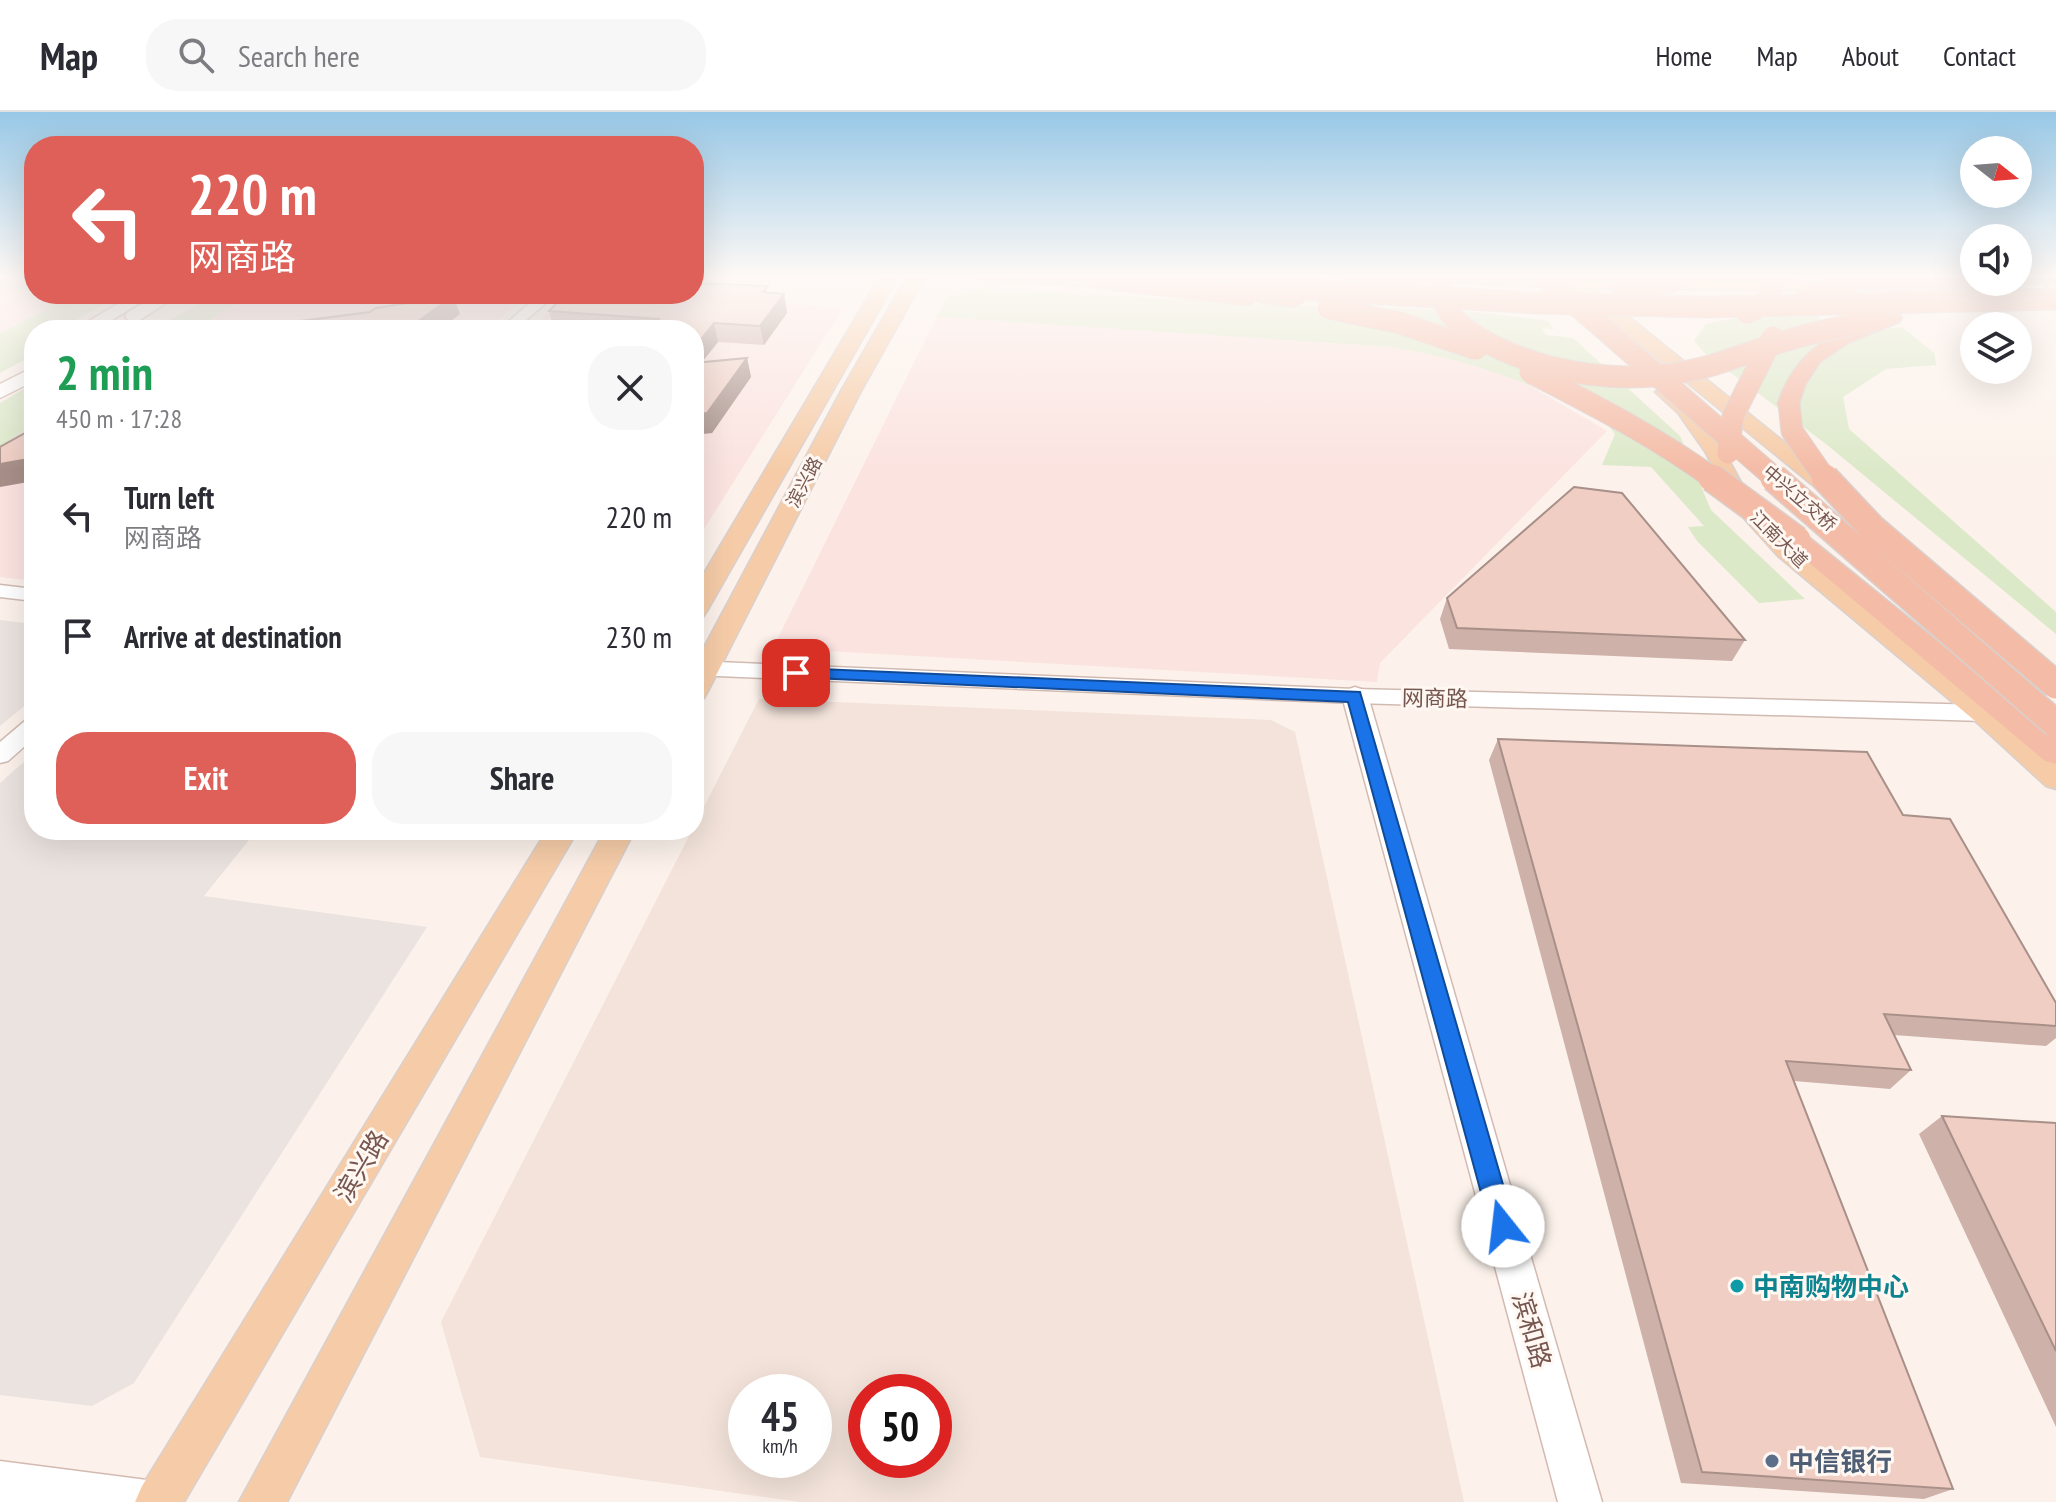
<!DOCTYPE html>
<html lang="en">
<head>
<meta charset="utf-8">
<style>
	body { margin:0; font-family:"PT Sans Narrow","Noto Sans SC",sans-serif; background:#f7f7f7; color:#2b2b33; height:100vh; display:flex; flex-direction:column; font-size:30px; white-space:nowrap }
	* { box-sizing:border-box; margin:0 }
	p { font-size:26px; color:#7c7c81 }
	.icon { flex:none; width:44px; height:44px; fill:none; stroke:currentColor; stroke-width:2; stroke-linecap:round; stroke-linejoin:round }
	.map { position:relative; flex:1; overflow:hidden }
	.drawer { position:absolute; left:24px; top:208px; width:680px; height:520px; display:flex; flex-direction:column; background:#fff; border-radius:32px; box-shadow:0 8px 32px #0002 }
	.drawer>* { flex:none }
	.hud { position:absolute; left:24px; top:24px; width:680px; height:168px; border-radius:32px; box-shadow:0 8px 32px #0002; background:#de6058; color:#fff; overflow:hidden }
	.needle { width:52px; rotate:107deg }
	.buttons { position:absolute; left:1960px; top:24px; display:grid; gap:16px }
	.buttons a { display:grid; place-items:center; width:72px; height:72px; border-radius:50%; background:#fff; box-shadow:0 8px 32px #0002; font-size:40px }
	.speed { position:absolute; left:728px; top:1262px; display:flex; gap:16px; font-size:40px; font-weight:700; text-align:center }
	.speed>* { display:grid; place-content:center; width:104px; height:104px; border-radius:50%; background:#fff; box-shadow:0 8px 32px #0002; line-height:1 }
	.speed small { font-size:20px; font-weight:400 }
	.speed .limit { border:12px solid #d22; background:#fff; color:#111 }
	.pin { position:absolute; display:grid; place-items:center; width:68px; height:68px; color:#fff; margin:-34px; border-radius:16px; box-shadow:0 4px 12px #0006 }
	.me { position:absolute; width:88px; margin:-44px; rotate:344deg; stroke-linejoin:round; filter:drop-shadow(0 0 6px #0008) }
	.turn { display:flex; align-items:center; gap:28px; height:168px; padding:0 32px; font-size:36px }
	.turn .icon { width:104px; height:104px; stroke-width:2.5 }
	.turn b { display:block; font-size:56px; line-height:68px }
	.round { display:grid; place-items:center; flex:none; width:84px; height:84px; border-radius:32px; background:#f7f7f7 }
	.overview { display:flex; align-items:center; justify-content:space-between; height:136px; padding:0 32px }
	h1 { font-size:48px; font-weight:600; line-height:60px; color:#1e9e55 }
	.action { display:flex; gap:16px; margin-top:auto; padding:16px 32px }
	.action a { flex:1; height:92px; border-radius:32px; background:#de6058; color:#fff; font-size:32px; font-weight:600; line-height:92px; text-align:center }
	.action a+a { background:#f7f7f7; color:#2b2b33 }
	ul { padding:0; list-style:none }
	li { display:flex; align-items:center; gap:24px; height:120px; padding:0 32px }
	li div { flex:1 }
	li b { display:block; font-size:30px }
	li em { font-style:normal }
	header { display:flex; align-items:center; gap:48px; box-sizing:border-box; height:112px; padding:0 40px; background:#fff; border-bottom:2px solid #e1e1e2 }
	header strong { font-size:38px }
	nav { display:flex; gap:44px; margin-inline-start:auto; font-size:28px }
	.search { width:560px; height:72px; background:#f7f7f7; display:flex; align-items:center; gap:20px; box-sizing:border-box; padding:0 28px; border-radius:32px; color:#7c7c81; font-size:30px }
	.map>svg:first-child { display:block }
	.residential { fill:#f3e3da; fill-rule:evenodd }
	.commercial { fill:#fbe3e0 }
	.industrial { fill:#ebe3e0 }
	.green { fill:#dce9c9 }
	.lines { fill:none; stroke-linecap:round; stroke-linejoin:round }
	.tertiary-casing { stroke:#d0bbb3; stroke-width:3 }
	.secondary-casing { stroke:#d3bab1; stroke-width:3 }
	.primary-casing { stroke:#d9d0ce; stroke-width:3 }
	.trunk-casing { stroke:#d9d0ce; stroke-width:3 }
	.tertiary { fill:#fff; fill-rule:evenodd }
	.secondary { fill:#fff; fill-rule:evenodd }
	.primary { fill:#f6cca8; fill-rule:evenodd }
	.trunk { fill:#f4bca7; fill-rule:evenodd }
	.trunk-bridge-far1-casing { stroke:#d9d0ce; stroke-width:23; stroke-linecap:butt }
	.trunk-bridge-casing { stroke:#d9d0ce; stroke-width:30; stroke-linecap:butt }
	.trunk-bridge-far1 { stroke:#f4bca7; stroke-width:21 }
	.trunk-bridge { stroke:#f4bca7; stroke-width:27 }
	.wall { fill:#ceb1a9 }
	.shaded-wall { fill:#a89089 }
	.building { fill:#f0cec4; stroke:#a89089; stroke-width:2 }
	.route { fill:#1a73e8; stroke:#114b97; stroke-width:2 }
	.culture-dot { fill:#0f9aa8; stroke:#fef7f2; stroke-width:3 }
	.service-dot { fill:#5c6f8a; stroke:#fef7f2; stroke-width:3 }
	.labels { text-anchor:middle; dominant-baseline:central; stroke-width:6; stroke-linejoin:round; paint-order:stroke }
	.far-street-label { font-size:18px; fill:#76564f; stroke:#fef7f2 }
	.street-label { font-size:22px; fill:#76564f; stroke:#fef7f2 }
	.near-street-label { font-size:26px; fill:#76564f; stroke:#fef7f2 }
	.near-culture-label { font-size:26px; font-weight:bold; fill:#0d838f; stroke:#fef7f2; text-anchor:start }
	.near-service-label { font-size:26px; font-weight:bold; fill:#4e5e75; stroke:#fef7f2; text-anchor:start }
</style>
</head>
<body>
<header>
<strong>Map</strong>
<div class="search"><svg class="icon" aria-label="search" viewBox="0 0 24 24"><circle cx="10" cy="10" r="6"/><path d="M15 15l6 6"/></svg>Search here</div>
<nav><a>Home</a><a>Map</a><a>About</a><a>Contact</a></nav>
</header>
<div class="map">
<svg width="2056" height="1390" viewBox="0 0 2056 1390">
	<rect width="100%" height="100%" fill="#fcf2eb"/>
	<path class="residential" d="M759,587L1271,608L1295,620L1464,1390H800L480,1345L441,1210ZM746,1280H814V1348H746ZM866,1280H934V1348H866Z"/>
	<g class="commercial">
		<polygon points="0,163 34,163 34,182 75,182 0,221"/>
		<polygon points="974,176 1230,190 1505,259 1607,319 1380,551 1377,570 773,536 946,186"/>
		<polygon points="238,182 529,182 487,218 179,218"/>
		<polygon points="570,182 661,182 843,196 694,433 694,218 527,218"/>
		<polygon points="34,305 34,469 0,465 0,325"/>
	</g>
	<g class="industrial">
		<polygon points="0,508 34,512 34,586 0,614"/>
		<polygon points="34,641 34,718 257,718 204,784 427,815 134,1271 92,1294 0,1283 0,671"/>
	</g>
	<g class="green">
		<path d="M974,176C1074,181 1173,188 1273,193C1365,196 1457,194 1548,209L1554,217L1542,216L1546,223L1573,226L1680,324L1711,398L1805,487L1759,491L1697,429L1688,415L1704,414L1651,355L1602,353L1615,322C1604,305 1588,300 1570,291C1512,263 1455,246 1392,235L937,205L946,186Z"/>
		<polygon points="75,182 138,182 105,192 57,218 34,218 34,231 26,235 24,248 0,261 0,221"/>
		<polygon points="210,182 268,182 234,193 192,218 152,218 207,187"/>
		<polygon points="1762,200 1814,200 1824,212 1710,247 1694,229 1706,212"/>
		<polygon points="1902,215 1934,241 1936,253 1886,257 1843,285 1849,317 2056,500 2056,522 1826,332 1727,258 1824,224"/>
		<polygon points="34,271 31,290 34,292 34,313 0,334 0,291"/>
	</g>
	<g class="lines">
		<g class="tertiary-casing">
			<g id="tertiary">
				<polygon points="2018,163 2024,163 2056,182 2056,192 2016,170"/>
				<polygon points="540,182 556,182 515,218 499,218"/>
				<polygon points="0,473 34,477 34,489 0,485"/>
				<polygon points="694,549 1355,577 1984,593 1992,596 1995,601 1992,606 1984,609 1355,591 694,563"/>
				<polygon points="34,606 34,626 8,649 0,651 0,630 26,608"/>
			</g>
		</g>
		<g class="secondary-casing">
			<g id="secondary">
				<polygon points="134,182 154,182 96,218 74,218"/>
				<polygon points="160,182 180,182 140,208 128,208 125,204 128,200"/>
				<polygon points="34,255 34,269 0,286 0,272"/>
				<polygon points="1355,575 1364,578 1368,584 1602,1390 1558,1390 1342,584 1346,578"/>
				<polygon points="0,1349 147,1368 162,1375 169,1390 0,1390"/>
			</g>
		</g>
		<g class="primary-casing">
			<g id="primary">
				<polygon points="881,163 899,163 707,499 703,505 694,507 694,478"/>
				<polygon points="908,163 926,163 861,279 708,579 704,586 694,588 694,554 841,279"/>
				<path d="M970,163C991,162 1091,158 1102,169L1093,174L979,168Z"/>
				<polygon points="1391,163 1576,163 1580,165 1854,170 1857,174 1854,178 1848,179 1593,176 1850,383 1847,388 1831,388 1571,176 1400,168"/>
				<polygon points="2056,163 2056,171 2018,174 2010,170 2018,170 2018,164"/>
				<path d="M1974,165V170H1999C1987,180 1943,182 1931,172L1940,167Z"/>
				<path d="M1665,274C1708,285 1728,357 1752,387C1787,432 1834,466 1878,501C1938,550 1998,598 2056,649V677L2046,674L1974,608L1778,444L1732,393L1706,341L1678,301L1655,280Z"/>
				<polygon points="547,718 578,718 184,1390 135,1390 142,1374"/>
				<polygon points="605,718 635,718 287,1390 239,1390"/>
			</g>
		</g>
		<g class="trunk-casing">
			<g id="trunk">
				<polygon points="1049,163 1132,163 1136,167 1127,173 1058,169"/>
				<polygon points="1173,163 1284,165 1286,169 1277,175 1182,169"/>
				<polygon points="1682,163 1715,163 1713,167 1674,176 1665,170 1667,166"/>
				<polygon points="1347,165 1412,166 1421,172 1412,178 1340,175 1338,171"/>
				<polygon points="1248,177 1294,183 1304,189 1294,195 1241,187 1238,183 1241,179"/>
				<path d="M1892,200L1899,202L1902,206L1899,210L1848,231L1820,250L1805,273L1797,297H1781L1778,292C1794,238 1840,213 1892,200Z"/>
				<polygon points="1797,420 1806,423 2056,625 2056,652 2045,649 1788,433 1784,428 1788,423"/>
			</g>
		</g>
		<use href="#tertiary" class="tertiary"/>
		<use href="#secondary" class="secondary"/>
		<use href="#primary" class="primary"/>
		<use href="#trunk" class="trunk"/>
		<g class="trunk-bridge-far1-casing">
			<g id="trunk-bridge-far1">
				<path d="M1439,163C1437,198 1461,217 1490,232C1550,263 1627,273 1693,258C1722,252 1748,240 1775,232C1809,221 1843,214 1877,208"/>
				<polyline points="1542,163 1777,368"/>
				<polyline points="1093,165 1248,183"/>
				<polyline points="1240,174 1539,191 1705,195 2056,187"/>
				<polyline points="1621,174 1674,170"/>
				<polyline points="1805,188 1851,168 1970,166"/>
				<polyline points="1328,196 1400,211 1476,237"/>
				<path d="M1747,201C1765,193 1774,184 1771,163"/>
				<path d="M1530,260C1594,293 1657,325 1715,368"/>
				<polyline points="1789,292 1792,319 1826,368"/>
				<polyline points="1728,341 1733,304 1773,225"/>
			</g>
		</g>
		<g class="trunk-bridge-casing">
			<g id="trunk-bridge">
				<polyline points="1712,366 1797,428"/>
				<polyline points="1774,366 2056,612"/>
				<polyline points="1825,366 1872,416 2056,573"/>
			</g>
		</g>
		<use href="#trunk-bridge-far1" class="trunk-bridge-far1"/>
		<use href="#trunk-bridge" class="trunk-bridge"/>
	</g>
	<g class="wall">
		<polygon points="769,181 784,182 787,201 764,233 718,230 702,250 747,246 751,265 712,321 694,218 554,218 549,199"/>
		<polygon points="1447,486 1745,528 1732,549 1449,537 1440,507"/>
		<polygon points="1498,627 1903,703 2056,891 2056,926 2046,934 1894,923 1911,958 1890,977 1794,969 1953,1377 1924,1387 1681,1371 1489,648"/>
		<polygon points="1942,1004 2056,1011 2056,1315 1919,1022"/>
	</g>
	<g class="shaded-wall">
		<polygon points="784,182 787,201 764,233 760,214"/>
		<polygon points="453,184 460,202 439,218 406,218"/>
		<polygon points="714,211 718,230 694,260 694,236"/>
		<polygon points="747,246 751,265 712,321 694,323 694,302"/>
		<polygon points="34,346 34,369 0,375 0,352"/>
	</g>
	<g class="building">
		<polygon points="694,171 768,174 763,180 784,182 760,214 714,211 694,236 694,218 659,218 659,207 549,199 566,182 694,182"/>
		<polygon points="453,184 406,218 232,218 370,200 376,196"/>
		<polygon points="747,246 707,301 694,302 694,251"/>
		<polygon points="34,316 34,346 0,352 0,335"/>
		<polygon points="1574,375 1622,381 1745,528 1457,516 1447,486"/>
		<polygon points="1498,627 1867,640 1903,703 1950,707 2056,891 2056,914 1884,902 1911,958 1786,949 1953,1377 1702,1360"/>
		<polygon points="1942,1004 2056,1011 2056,1239"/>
	</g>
	<linearGradient id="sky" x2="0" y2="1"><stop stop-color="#98c8e6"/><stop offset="0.46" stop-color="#fef9f6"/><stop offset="1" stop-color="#fef9f6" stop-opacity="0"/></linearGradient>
	<rect width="2056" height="357" fill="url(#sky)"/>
	<polygon class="route" points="796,556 1360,580 1515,1114 1511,1123 1503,1126 1494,1123 1490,1114 1348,590 791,565 791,557"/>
	<circle class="culture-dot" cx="1737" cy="1174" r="8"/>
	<circle class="service-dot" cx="1772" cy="1349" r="8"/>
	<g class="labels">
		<g class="far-street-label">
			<text transform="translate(804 370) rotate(-62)">滨兴路</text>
			<text transform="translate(1800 386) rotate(41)">中兴立交桥</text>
			<text transform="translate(1779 427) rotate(45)">江南大道</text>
		</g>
		<g class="street-label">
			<text transform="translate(1435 586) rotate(1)">网商路</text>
		</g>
		<g class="near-street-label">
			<text transform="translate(361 1054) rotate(-59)">滨兴路</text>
			<text transform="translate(1532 1218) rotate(74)">滨和路</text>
		</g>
		<g class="near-culture-label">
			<text x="1753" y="1174">中南购物中心</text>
		</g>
		<g class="near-service-label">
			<text x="1788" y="1349">中信银行</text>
		</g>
	</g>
</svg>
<div class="buttons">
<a><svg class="needle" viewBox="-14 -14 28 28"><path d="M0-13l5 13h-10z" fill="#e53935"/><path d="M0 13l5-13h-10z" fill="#7c7c81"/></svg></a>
<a><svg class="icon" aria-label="sound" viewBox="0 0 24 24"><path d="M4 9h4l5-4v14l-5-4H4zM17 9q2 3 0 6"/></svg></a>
<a><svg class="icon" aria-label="layers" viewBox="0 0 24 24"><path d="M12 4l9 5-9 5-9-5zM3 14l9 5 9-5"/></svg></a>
</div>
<div class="speed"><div>45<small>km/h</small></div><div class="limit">50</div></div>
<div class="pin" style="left:796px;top:561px;background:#d93025"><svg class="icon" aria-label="arrive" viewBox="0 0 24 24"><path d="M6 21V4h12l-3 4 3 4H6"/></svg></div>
<svg class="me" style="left:1503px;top:1114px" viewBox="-20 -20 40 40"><circle r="19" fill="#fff"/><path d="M0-13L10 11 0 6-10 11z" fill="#1a73e8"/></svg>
<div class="hud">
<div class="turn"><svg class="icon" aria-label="left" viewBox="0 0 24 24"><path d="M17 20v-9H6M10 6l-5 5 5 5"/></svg><div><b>220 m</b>网商路</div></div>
</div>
<section class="drawer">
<div class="overview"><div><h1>2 min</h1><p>450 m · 17:28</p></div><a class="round"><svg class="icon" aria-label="close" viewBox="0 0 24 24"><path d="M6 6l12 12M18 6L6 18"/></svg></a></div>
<ul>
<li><svg class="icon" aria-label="left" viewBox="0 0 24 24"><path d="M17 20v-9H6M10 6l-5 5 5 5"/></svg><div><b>Turn left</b><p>网商路</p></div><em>220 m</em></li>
<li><svg class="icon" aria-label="arrive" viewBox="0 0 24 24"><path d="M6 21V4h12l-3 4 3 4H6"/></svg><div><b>Arrive at destination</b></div><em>230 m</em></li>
</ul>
<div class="action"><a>Exit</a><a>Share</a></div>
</section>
</div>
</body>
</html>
